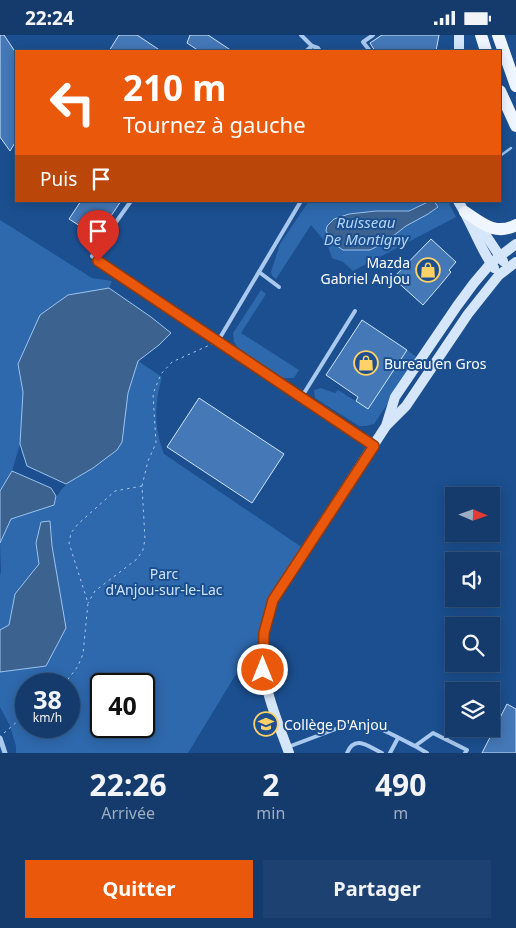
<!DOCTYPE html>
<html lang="fr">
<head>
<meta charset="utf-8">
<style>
	body { margin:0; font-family:"Noto Sans",sans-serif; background:#1d4271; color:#f1f3f6; height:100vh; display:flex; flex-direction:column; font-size:19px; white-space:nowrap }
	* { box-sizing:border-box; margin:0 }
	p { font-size:16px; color:#9dadc1 }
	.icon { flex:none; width:28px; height:28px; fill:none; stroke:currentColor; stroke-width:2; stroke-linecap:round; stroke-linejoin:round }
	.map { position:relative; height:718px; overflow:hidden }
	.side { display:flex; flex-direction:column; background:#143b6b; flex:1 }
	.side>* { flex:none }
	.guide { position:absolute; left:15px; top:15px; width:486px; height:152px; border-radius:0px; box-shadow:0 2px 12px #0003,0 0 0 1px #33557e; background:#ea580c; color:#fff; overflow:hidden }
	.needle { width:32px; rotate:92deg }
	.controls { position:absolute; left:445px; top:452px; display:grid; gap:10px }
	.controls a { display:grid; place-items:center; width:55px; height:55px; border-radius:0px; background:#143b6b; box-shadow:0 2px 12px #0003,0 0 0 1px #33557e; font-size:25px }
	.speed { position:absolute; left:15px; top:638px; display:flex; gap:10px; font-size:25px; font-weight:700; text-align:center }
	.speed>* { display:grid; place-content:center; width:65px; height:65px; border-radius:50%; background:#143b6b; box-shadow:0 2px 12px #0003,0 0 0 1px #33557e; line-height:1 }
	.speed small { font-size:12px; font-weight:400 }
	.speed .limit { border:2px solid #111; border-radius:8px; background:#fff; color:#111 }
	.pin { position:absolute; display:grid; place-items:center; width:42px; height:42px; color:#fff; margin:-51px -21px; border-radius:50% 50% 50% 0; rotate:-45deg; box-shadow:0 0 5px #0007 }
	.pin .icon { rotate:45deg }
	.me { position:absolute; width:55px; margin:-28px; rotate:0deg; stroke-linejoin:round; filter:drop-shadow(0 0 4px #0008) }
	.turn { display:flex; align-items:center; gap:18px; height:105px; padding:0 25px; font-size:22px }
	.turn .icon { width:65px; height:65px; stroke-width:2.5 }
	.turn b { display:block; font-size:35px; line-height:42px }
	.then { display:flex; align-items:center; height:48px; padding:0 25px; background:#0003; gap:10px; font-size:19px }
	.eta { display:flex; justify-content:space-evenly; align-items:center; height:85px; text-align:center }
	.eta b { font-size:30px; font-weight:700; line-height:35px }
	.button { display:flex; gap:10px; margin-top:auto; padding:10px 25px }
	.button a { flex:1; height:58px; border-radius:0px; background:#ea580c; color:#fff; font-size:20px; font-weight:700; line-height:58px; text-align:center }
	.button a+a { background:#1d4271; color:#f1f3f6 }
	.status { display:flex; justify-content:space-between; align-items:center; height:35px; padding:0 25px; background:#143b6b; direction:ltr }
	.status svg { height:14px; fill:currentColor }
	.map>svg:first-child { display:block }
	.green { fill:#2e69ad; fill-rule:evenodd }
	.water { fill:#3c6290; stroke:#9cc4f0 }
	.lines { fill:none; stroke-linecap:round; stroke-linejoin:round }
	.stream { stroke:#9cc4f0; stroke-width:2.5 }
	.building { fill:#4478b7; stroke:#cfe3fa }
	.path { stroke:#a9c9ee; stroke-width:1; stroke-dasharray:2.5 4; stroke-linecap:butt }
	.lane { stroke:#a9c9ee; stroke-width:4 }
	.street { stroke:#a9c9ee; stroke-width:5 }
	.secondary { stroke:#d6e6fa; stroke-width:10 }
	.primary { stroke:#f0f6ff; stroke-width:12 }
	.route-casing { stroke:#983908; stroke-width:12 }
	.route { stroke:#ea580c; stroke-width:9 }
	.labels { text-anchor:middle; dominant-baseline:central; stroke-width:4; stroke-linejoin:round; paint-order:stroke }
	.poi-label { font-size:14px; fill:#fff; stroke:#1b4f8f; text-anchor:start }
	.park-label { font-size:14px; fill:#cfe3fa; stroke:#1b4f8f }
	.water-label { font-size:15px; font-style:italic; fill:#b5d3f5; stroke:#1b4f8f }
</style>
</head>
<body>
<div class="status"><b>22:24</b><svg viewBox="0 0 49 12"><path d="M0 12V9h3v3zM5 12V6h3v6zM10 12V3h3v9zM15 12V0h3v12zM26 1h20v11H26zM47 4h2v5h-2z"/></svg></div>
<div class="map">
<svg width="516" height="718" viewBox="0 0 516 718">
	<rect width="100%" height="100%" fill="#1b4f8f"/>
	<g class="green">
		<polygon points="309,166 448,166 456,182 353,236 343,227 332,223 327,209 311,190 276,244 272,241 271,237 280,209"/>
		<polygon points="0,185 92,243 112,246 109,253 68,260 18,329 23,357 20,409 12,436 0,456"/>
		<polygon points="261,255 266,259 241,298 299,335 294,343 282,343 238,313 234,307 233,298"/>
		<polygon points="407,315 418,323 374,389 366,391 359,391 315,363 314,355 321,353 335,358 338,355 368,374"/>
		<path d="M138,326L162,342C154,370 154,392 164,419L306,515L273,565L264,598L244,626L188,718H16V711L10,691L0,672V637L52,511L50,486L41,487L36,508L39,529L15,559L9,591L0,595V541L1,536L0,508L11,484L54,470C59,449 76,444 92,433C101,428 109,421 117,415L128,358ZM26,649H69V691H26ZM101,649H144V691H101Z"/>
	</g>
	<g class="water">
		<polygon points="430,166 434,166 438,172 428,179 406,191 384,208 370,215 343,215 333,208 326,196 327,191 334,184 349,179 376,176 409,176"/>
		<polygon points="109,253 151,282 171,298 159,310 138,326 128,358 122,407 117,415 93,433 66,449 27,431 20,409 23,357 18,329 40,280 68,260"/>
		<polygon points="12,436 51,453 56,461 54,470 11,484 0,508 0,456"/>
		<polygon points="50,486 52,511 66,593 46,631 0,637 0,595 9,590 15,559 39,529 36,508 41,487"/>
	</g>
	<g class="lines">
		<polyline class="stream" points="500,121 511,113"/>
	</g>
	<g class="building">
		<polygon points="0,0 4,0 16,18 16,106 10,116 0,102"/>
		<polygon points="119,0 137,0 161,16 109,16"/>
		<polygon points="190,0 208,0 232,16 199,16 187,8"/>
		<polygon points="382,0 439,0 436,16 375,16 370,8"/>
		<polygon points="81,166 121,166 109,184 106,182 94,200 69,184"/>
		<polygon points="431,204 456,227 449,235 451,237 442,248 423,270 393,243"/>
		<polygon points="362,285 407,315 368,374 356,366 358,362 326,340"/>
		<polygon points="199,363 284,419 252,468 167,412"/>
		<polygon points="507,669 516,674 516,718 482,718"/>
	</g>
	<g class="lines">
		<g class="path">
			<polyline points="142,451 148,426 156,408 153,359 161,339 172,327 212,309"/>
			<polyline points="63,649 69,643 78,631 83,619 88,568 69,508 71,498 78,489 115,456 142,451 145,504 143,515 137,524 95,556 88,568"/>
			<polyline points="4,698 26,679"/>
		</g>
		<g class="lane">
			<polyline points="301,0 312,11 306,16"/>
			<polyline points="312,11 318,13 320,16"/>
			<polyline points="370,16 363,7 373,0"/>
			<polyline points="131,166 92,221 372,410"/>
			<polyline points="259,237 279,252"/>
			<polyline points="218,306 301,166"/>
			<polyline points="301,363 355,276"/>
			<polyline points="446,704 454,689"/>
			<polyline points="415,711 427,718"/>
			<path d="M288,712L349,689C373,686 394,701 415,711L433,698L467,715L465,718"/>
			<path d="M347,718C355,699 369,712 382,718"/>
			<polyline points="390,718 398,703"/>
		</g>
		<polyline class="street" points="0,703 5,718"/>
		<g class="secondary">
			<polyline points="459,16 459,0"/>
			<path d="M458,166C472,188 479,212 494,233"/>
			<polyline points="473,186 485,199 503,226"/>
			<polyline points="387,390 406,371 468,279 491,250 499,240 516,227"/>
			<path d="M289,718C275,679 257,641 264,599C266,588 270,576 273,565L386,391L395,362L457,271L474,248L491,228L516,209"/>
		</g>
		<g class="primary">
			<polyline points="481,0 486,16"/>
			<polyline points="498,0 516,51"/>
			<polyline points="500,56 516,91"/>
			<path d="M465,177C482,188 495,201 516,190"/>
		</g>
	</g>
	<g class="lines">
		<g class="route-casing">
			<polyline id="route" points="98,226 374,411 273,565 264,598 263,635"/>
		</g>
		<use href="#route" class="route"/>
	</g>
	<defs>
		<g id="shop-ring" transform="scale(1.25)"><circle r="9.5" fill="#1b4f8f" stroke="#ffd166" stroke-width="1.5"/><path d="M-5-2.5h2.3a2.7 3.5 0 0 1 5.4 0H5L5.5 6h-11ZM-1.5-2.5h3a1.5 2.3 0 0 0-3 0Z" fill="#ffd166"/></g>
		<g id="school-ring" transform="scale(1.25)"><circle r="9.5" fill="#1b4f8f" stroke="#ffd166" stroke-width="1.5"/><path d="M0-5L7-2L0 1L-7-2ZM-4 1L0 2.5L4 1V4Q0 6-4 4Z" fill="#ffd166"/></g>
	</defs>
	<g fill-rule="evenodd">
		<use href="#shop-ring" x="428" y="235"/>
		<use href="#shop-ring" x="366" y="328"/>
		<use href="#school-ring" x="266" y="689"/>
	</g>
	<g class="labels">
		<g class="poi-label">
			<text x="410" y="227" text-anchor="end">Mazda<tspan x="410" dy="16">Gabriel Anjou</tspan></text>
			<text x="384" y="328">Bureau en Gros</text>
			<text x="284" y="689">Collège D'Anjou</text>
		</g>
		<g class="park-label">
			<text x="164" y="538">Parc<tspan x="164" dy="16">d'Anjou-sur-le-Lac</tspan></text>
		</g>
		<g class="water-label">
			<text x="366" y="187">Ruisseau<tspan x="366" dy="17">De Montigny</tspan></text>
		</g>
	</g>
</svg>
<div class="controls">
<a><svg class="needle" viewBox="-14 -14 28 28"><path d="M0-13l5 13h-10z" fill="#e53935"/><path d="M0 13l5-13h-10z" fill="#9dadc1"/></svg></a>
<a><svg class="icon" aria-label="sound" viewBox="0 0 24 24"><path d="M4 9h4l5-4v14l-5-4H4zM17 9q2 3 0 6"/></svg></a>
<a><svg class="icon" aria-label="search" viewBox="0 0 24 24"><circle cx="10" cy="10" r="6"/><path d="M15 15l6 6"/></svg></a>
<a><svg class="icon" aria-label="layers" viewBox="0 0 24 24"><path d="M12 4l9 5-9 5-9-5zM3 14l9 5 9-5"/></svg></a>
</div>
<div class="speed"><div>38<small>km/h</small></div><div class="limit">40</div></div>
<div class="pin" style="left:98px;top:226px;background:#d93025"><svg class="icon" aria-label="arrive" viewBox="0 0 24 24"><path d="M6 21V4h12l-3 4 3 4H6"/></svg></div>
<svg class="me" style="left:263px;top:635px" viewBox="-20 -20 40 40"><circle r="17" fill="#ea580c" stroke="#fff" stroke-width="3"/><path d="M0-11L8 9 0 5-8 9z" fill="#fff"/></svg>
<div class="guide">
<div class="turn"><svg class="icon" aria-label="left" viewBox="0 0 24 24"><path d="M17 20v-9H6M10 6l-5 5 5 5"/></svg><div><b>210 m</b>Tournez à gauche</div></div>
<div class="then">Puis<svg class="icon" aria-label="arrive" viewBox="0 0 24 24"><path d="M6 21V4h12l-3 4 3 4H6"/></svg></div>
</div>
</div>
<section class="side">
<div class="eta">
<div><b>22:26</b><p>Arrivée</p></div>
<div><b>2</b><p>min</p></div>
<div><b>490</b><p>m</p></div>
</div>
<div class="button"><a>Quitter</a><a>Partager</a></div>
</section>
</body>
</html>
